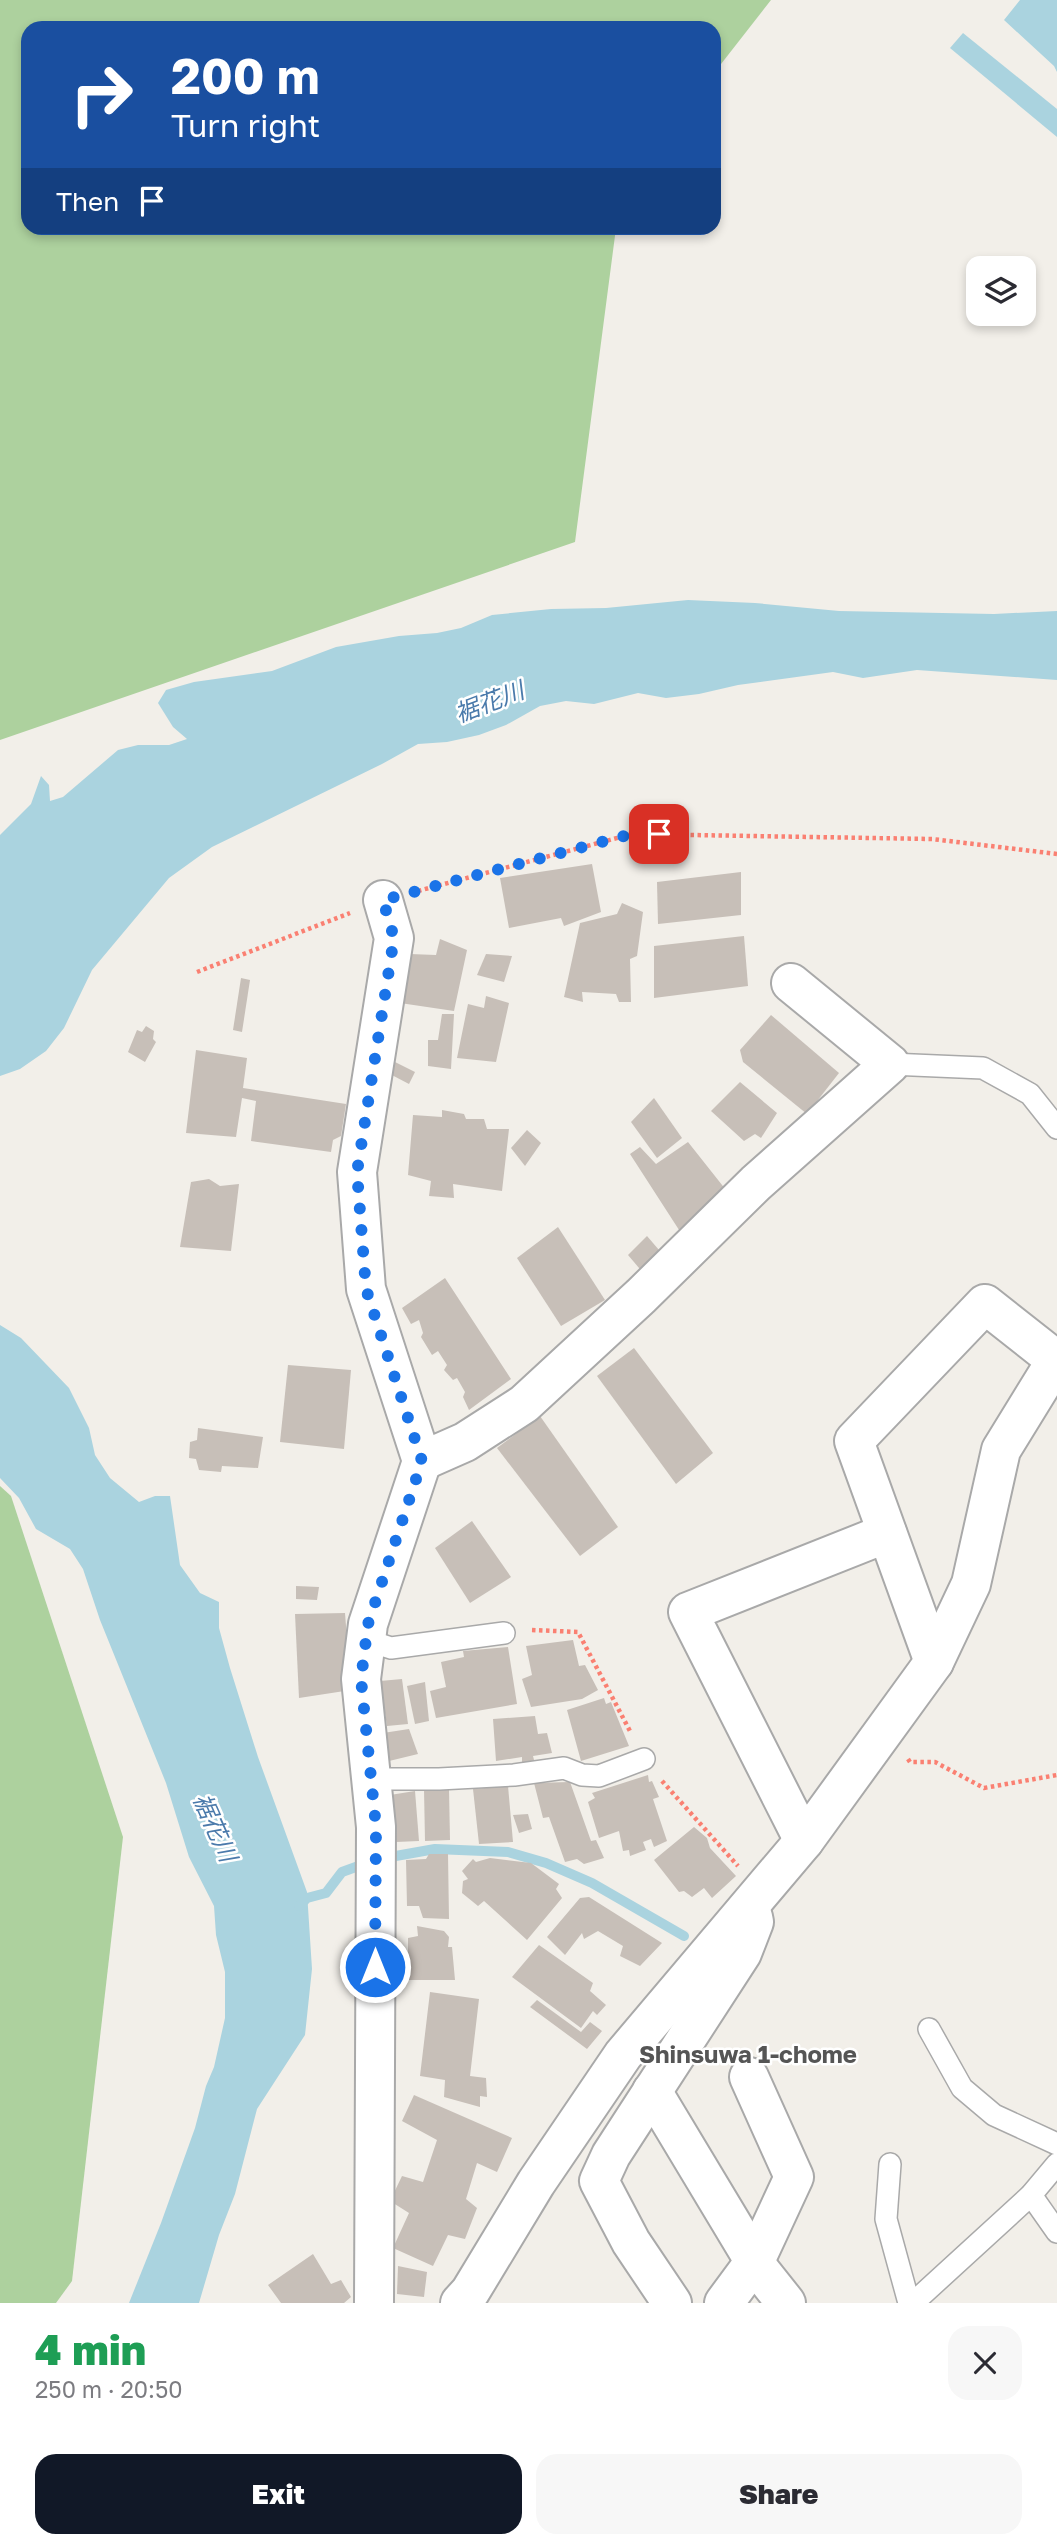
<!DOCTYPE html>
<html lang="en">
<head>
<meta charset="utf-8">
<style>
	body { margin:0; font-family:"Golos Text","Noto Sans JP",sans-serif; background:#f7f7f7; color:#2b2b33; height:100vh; display:flex; flex-direction:column; font-size:26px; white-space:nowrap }
	* { box-sizing:border-box; margin:0 }
	p { font-size:23px; color:#7c7c81 }
	.icon { flex:none; width:38px; height:38px; fill:none; stroke:currentColor; stroke-width:2; stroke-linecap:round; stroke-linejoin:round }
	.map { position:relative; height:2303px; overflow:hidden }
	.panel { display:flex; flex-direction:column; background:#fff; flex:1 }
	.panel>* { flex:none }
	.top-card { position:absolute; left:21px; top:21px; width:700px; height:214px; border-radius:21px; box-shadow:0 4px 10px #0003; background:#1a4fa0; color:#fff; overflow:hidden }
	.tools { position:absolute; left:966px; top:256px; display:grid; gap:14px }
	.tools a { display:grid; place-items:center; width:70px; height:70px; border-radius:14px; background:#fff; box-shadow:0 4px 10px #0003; font-size:35px }
	.pin { position:absolute; display:grid; place-items:center; width:60px; height:60px; color:#fff; margin:-30px; border-radius:14px; box-shadow:0 4px 10px #0006 }
	.me { position:absolute; width:77px; margin:-38px; rotate:0deg; stroke-linejoin:round; filter:drop-shadow(0 0 5px #0008) }
	.turn { display:flex; align-items:center; gap:24px; height:147px; padding:0 35px; font-size:32px }
	.turn .icon { width:91px; height:91px; stroke-width:2.5 }
	.turn b { display:block; font-size:49px; line-height:60px }
	.then { display:flex; align-items:center; height:66px; padding:0 35px; background:#0003; gap:14px; font-size:26px }
	.round { display:grid; place-items:center; flex:none; width:74px; height:74px; border-radius:21px; background:#f7f7f7 }
	.overview { display:flex; align-items:center; justify-content:space-between; height:119px; padding:0 35px }
	h1 { font-size:42px; font-weight:800; line-height:52px; color:#1e9e55 }
	.action { display:flex; gap:14px; margin-top:auto; padding:14px 35px }
	.action a { flex:1; height:80px; border-radius:21px; background:#111827; color:#fff; font-size:28px; font-weight:800; line-height:80px; text-align:center }
	.action a+a { background:#f7f7f7; color:#2b2b33 }
	.map>svg:first-child { display:block }
	.forest { fill:#add19e }
	.water { fill:#aad3df }
	.lines { fill:none; stroke-linecap:round; stroke-linejoin:round }
	.stream { stroke:#aad3df; stroke-width:10 }
	.building { fill:#c7bfb8 }
	.lane-casing { stroke:#a9a9a9; stroke-width:24 }
	.street-casing { stroke:#a9a9a9; stroke-width:42 }
	.path { stroke:#fa8072; stroke-width:4.5; stroke-dasharray:3.5 3.5; stroke-linecap:butt }
	.lane { stroke:#fff; stroke-width:21 }
	.street { stroke:#fff; stroke-width:38 }
	.route { stroke:#1a73e8; stroke-width:12; stroke-dasharray:0 21.6 }
	.labels { text-anchor:middle; dominant-baseline:central; stroke-width:5; stroke-linejoin:round; paint-order:stroke }
	.water-label { font-size:24px; font-style:italic; fill:#4a7aab; stroke:#fff }
	.neighbourhood-label { font-size:24px; font-weight:bold; fill:#555; stroke:#fff }
</style>
</head>
<body>
<div class="map">
<svg width="1057" height="2303" viewBox="0 0 1057 2303">
	<rect width="100%" height="100%" fill="#f2efe9"/>
	<g class="forest">
		<polygon points="0,0 771,0 714,73 714,28 28,28 28,228 616,228 575,542 0,740"/>
		<polygon points="0,1486 11,1496 123,1837 72,2281 56,2303 0,2303"/>
	</g>
	<g class="water">
		<polygon points="1020,0 1057,0 1057,72 1054,66 1004,20"/>
		<polygon points="963,33 1057,109 1057,137 950,48"/>
		<polygon points="688,600 755,603 839,611 994,614 1057,611 1057,680 917,670 863,678 833,672 738,685 699,694 666,698 638,693 594,704 566,701 540,706 506,725 479,735 447,742 418,744 382,764 212,847 169,878 92,970 64,1028 46,1051 20,1069 0,1076 0,835 31,804 41,776 49,785 50,801 63,797 118,750 138,745 169,745 187,739 173,727 158,703 166,690 194,682 272,671 336,647 399,636 437,633 461,628 492,615 551,609 606,608"/>
		<polygon points="0,1325 21,1338 69,1388 89,1428 95,1455 110,1478 139,1502 155,1496 170,1496 180,1565 200,1593 219,1602 219,1628 230,1668 258,1757 307,1892 312,1969 305,2035 257,2109 235,2194 219,2235 199,2303 129,2303 161,2223 195,2128 206,2086 214,2067 225,2018 225,1972 216,1935 214,1906 189,1857 166,1783 100,1620 83,1569 70,1549 36,1529 19,1498 0,1478"/>
	</g>
	<g class="lines">
		<g class="stream">
			<polyline points="390,1857 435,1849 508,1852 546,1863 592,1883 684,1936"/>
			<polyline points="299,1906 307,1898 326,1893 342,1872 364,1864"/>
		</g>
	</g>
	<g class="building">
		<polygon points="592,864 601,912 564,926 561,918 509,928 500,878"/>
		<polygon points="741,872 741,915 658,924 657,882"/>
		<polygon points="622,903 643,912 637,956 630,959 631,1002 619,1002 616,994 582,992 583,1002 564,997 580,923 617,914"/>
		<polygon points="744,936 748,986 654,998 654,946"/>
		<polygon points="440,939 467,950 454,1011 400,1003 410,954 436,955"/>
		<polygon points="486,954 512,956 504,982 477,975"/>
		<polygon points="241,978 250,980 242,1032 233,1030"/>
		<polygon points="486,996 509,1003 496,1062 457,1058 468,1004 484,1008"/>
		<polygon points="442,1014 454,1014 451,1069 428,1066 428,1040 438,1040"/>
		<polygon points="771,1015 839,1073 807,1114 743,1062 740,1050"/>
		<polygon points="146,1026 154,1031 153,1039 156,1042 145,1062 128,1052 137,1030 142,1032"/>
		<polygon points="196,1050 247,1058 243,1088 346,1104 341,1136 333,1140 331,1152 251,1141 256,1101 242,1098 236,1137 186,1133"/>
		<polygon points="391,1060 415,1072 409,1084 388,1073"/>
		<polygon points="740,1082 777,1113 761,1138 755,1134 744,1141 711,1111"/>
		<polygon points="654,1098 682,1138 657,1158 631,1122"/>
		<polygon points="442,1110 464,1114 466,1119 484,1119 487,1129 509,1129 502,1191 453,1184 454,1198 429,1196 431,1181 408,1175 413,1115 442,1117"/>
		<polygon points="527,1130 541,1143 525,1166 511,1148"/>
		<polygon points="688,1142 726,1190 681,1233 630,1154 640,1147 656,1164"/>
		<polygon points="209,1179 220,1186 239,1184 231,1251 180,1247 191,1182"/>
		<polygon points="558,1227 605,1300 561,1326 517,1258"/>
		<polygon points="647,1236 665,1257 645,1275 628,1255"/>
		<polygon points="445,1278 511,1379 469,1410 463,1397 465,1392 457,1378 453,1380 444,1370 447,1365 438,1351 432,1355 421,1337 423,1333 419,1320 411,1324 402,1308"/>
		<polygon points="634,1348 713,1453 676,1484 597,1376"/>
		<polygon points="288,1365 351,1370 344,1449 280,1442"/>
		<polygon points="540,1416 618,1527 580,1556 497,1448"/>
		<polygon points="198,1428 263,1437 258,1468 222,1466 221,1472 199,1470 196,1459 189,1458 190,1442 197,1440"/>
		<polygon points="472,1521 511,1577 470,1603 435,1548"/>
		<polygon points="296,1586 319,1587 317,1600 296,1599"/>
		<polygon points="345,1613 351,1690 299,1698 295,1614"/>
		<polygon points="573,1640 579,1666 585,1665 598,1690 582,1699 531,1707 522,1679 532,1675 526,1646"/>
		<polygon points="508,1647 517,1704 436,1718 430,1691 446,1687 441,1662 464,1657 463,1651"/>
		<polygon points="402,1679 408,1724 387,1726 380,1681"/>
		<polygon points="425,1682 429,1721 415,1724 407,1686"/>
		<polygon points="604,1698 606,1704 611,1702 629,1746 581,1761 567,1710"/>
		<polygon points="535,1716 538,1734 547,1733 552,1753 533,1756 535,1764 522,1764 522,1757 496,1761 493,1719"/>
		<polygon points="409,1729 418,1754 385,1762 383,1733"/>
		<polygon points="648,1775 649,1782 652,1781 659,1797 653,1799 667,1841 654,1847 651,1839 643,1842 646,1850 630,1856 629,1850 623,1851 619,1831 599,1838 588,1802 595,1798 592,1793"/>
		<polygon points="570,1782 591,1841 596,1840 604,1858 584,1864 577,1859 565,1862 549,1817 543,1818 534,1783"/>
		<polygon points="508,1786 513,1842 479,1844 473,1789"/>
		<polygon points="424,1789 449,1789 450,1840 425,1841"/>
		<polygon points="415,1791 419,1841 396,1842 390,1795"/>
		<polygon points="528,1814 532,1829 519,1833 513,1815"/>
		<polygon points="694,1827 707,1838 710,1848 736,1876 712,1898 704,1888 692,1897 684,1891 679,1892 654,1860"/>
		<polygon points="429,1854 448,1854 449,1919 423,1918 419,1906 407,1906 406,1860 426,1859"/>
		<polygon points="490,1858 531,1863 559,1884 556,1889 562,1898 527,1940 484,1901 478,1906 462,1893 463,1881 468,1879 462,1871 473,1859 476,1862"/>
		<polygon points="589,1897 662,1943 640,1966 620,1956 623,1946 598,1931 584,1939 582,1933 565,1955 547,1937 580,1898"/>
		<polygon points="417,1926 444,1931 449,1937 448,1947 452,1947 455,1980 408,1980 408,1938 418,1936"/>
		<polygon points="539,1945 593,1983 590,1991 606,2005 597,2015 593,2011 581,2028 512,1977"/>
		<polygon points="430,1992 479,1999 470,2076 486,2078 487,2097 480,2096 480,2107 444,2097 445,2080 420,2076"/>
		<polygon points="537,2000 581,2032 590,2022 602,2031 587,2049 530,2007"/>
		<polygon points="414,2095 512,2138 497,2172 477,2163 466,2199 477,2208 465,2239 448,2235 433,2266 393,2248 409,2213 390,2201 402,2176 423,2182 437,2140 402,2121"/>
		<polygon points="313,2254 331,2284 341,2280 351,2297 344,2303 281,2303 268,2285"/>
		<polygon points="398,2266 427,2272 424,2297 397,2294"/>
	</g>
	<g class="lines">
		<g class="lane-casing">
			<g id="lane">
				<polyline points="890,1064 983,1068 1030,1094 1057,1128"/>
				<polyline points="366,1640 391,1648 504,1633"/>
				<polyline points="370,1779 439,1779 514,1775 564,1768 582,1775 599,1776 644,1759"/>
				<polyline points="929,2029 962,2088 994,2115 1057,2144"/>
				<polyline points="890,2164 886,2219 909,2303"/>
				<polyline points="1031,2195 1057,2232"/>
				<polyline points="913,2303 1031,2195 1057,2164"/>
			</g>
		</g>
		<g class="street-casing">
			<g id="street">
				<polyline points="422,1461 465,1442 524,1404 641,1296 756,1183 890,1064 791,983"/>
				<polyline points="934,1662 854,1441 985,1304 1056,1360"/>
				<polyline points="804,1841 688,1612 887,1533"/>
				<polyline points="652,2091 759,2269 786,2303"/>
				<polyline points="374,2303 376,1827 361,1679 368,1624 422,1461 366,1289 357,1172 394,938 383,900"/>
				<polyline points="460,2303 470,2292 536,2183 623,2055 804,1841 934,1662 971,1584 1001,1450 1057,1359"/>
				<polyline points="672,2303 631,2242 599,2181 611,2155 742,1953 754,1922 753,1917"/>
				<polyline points="724,2303 755,2261 794,2177 749,2077"/>
			</g>
		</g>
		<g class="path">
			<polyline points="418,891 632,834 932,839 1057,854"/>
			<polyline points="197,972 350,913"/>
			<polyline points="532,1630 578,1632 631,1733"/>
			<polyline points="908,1759 910,1762 935,1762 984,1788 1057,1775"/>
			<polyline points="662,1781 738,1866"/>
		</g>
		<use href="#lane" class="lane"/>
		<use href="#street" class="street"/>
	</g>
	<g class="lines">
		<polyline class="route" points="375,1967 376,1827 361,1679 368,1624 422,1461 366,1289 357,1172 394,938 383,900 632,834 659,834"/>
	</g>
	<g class="labels">
		<g class="water-label">
			<text transform="translate(489 701) rotate(-21)">裾花川</text>
			<text transform="translate(216 1827) rotate(66)">裾花川</text>
		</g>
		<g class="neighbourhood-label">
			<text x="748" y="2053">Shinsuwa 1-chome</text>
		</g>
	</g>
</svg>
<div class="tools">
<a><svg class="icon" aria-label="layers" viewBox="0 0 24 24"><path d="M12 4l9 5-9 5-9-5zM3 14l9 5 9-5"/></svg></a>
</div>
<div class="pin" style="left:659px;top:834px;background:#d93025"><svg class="icon" aria-label="arrive" viewBox="0 0 24 24"><path d="M6 21V4h12l-3 4 3 4H6"/></svg></div>
<svg class="me" style="left:375px;top:1967px" viewBox="-20 -20 40 40"><circle r="17" fill="#1a73e8" stroke="#fff" stroke-width="3"/><path d="M0-11L8 9 0 5-8 9z" fill="#fff"/></svg>
<div class="top-card">
<div class="turn"><svg class="icon" aria-label="right" viewBox="0 0 24 24"><path d="M7 20v-9h11M14 6l5 5-5 5"/></svg><div><b>200 m</b>Turn right</div></div>
<div class="then">Then<svg class="icon" aria-label="arrive" viewBox="0 0 24 24"><path d="M6 21V4h12l-3 4 3 4H6"/></svg></div>
</div>
</div>
<section class="panel">
<div class="overview"><div><h1>4 min</h1><p>250 m · 20:50</p></div><a class="round"><svg class="icon" aria-label="close" viewBox="0 0 24 24"><path d="M6 6l12 12M18 6L6 18"/></svg></a></div>
<div class="action"><a>Exit</a><a>Share</a></div>
</section>
</body>
</html>
